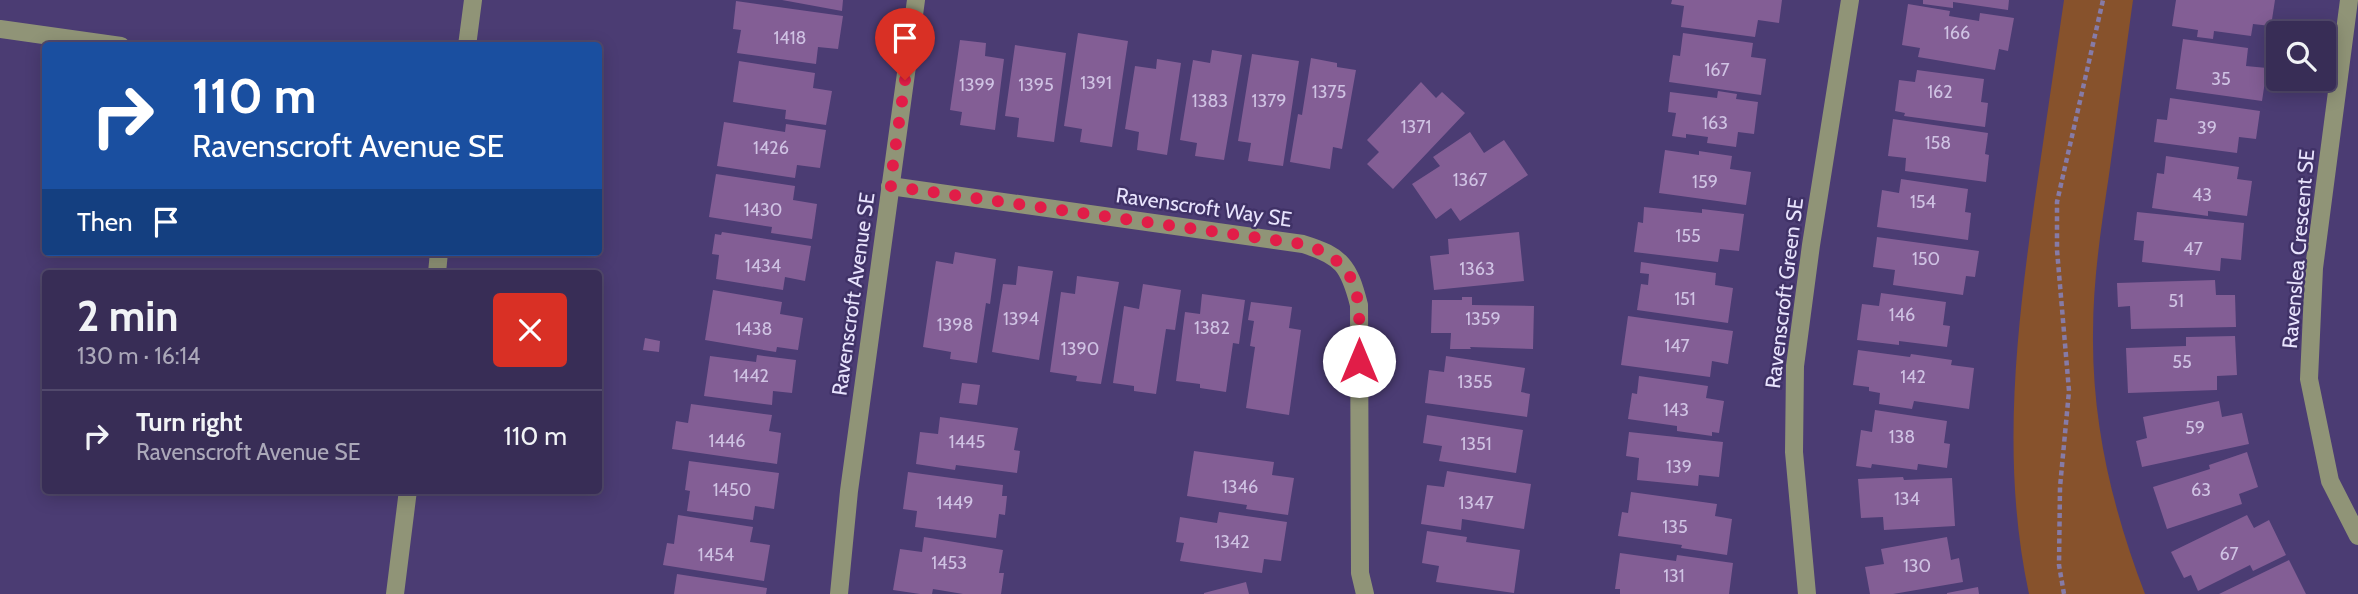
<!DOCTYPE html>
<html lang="en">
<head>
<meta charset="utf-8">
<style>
	body { margin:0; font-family:Cabin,sans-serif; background:#3f355c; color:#f1f3f6; height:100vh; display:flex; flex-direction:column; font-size:26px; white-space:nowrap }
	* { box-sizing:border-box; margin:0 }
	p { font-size:23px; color:#aba8b9 }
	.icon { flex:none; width:38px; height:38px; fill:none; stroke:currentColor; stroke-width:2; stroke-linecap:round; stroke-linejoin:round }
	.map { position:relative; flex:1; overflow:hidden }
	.panel { position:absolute; left:42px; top:270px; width:560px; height:224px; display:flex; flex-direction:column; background:#382d56; border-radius:7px; box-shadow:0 4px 18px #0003,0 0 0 2px #52496c }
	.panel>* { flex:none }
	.banner { position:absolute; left:42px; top:42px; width:560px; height:214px; border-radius:7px; box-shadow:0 4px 18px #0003,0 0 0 2px #52496c; background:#1a4fa0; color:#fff; overflow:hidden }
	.buttons { position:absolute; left:2266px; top:21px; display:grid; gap:14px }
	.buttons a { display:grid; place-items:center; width:70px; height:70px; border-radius:7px; background:#382d56; box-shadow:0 4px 18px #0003,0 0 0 2px #52496c; font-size:35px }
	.pin { position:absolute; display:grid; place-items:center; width:60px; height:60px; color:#fff; margin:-72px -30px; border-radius:50% 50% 50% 0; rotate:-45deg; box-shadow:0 0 7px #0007 }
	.pin .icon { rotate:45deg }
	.me { position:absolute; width:77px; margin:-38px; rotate:0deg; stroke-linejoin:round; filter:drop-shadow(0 0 5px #0008) }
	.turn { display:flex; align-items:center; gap:24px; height:147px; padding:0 35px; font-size:32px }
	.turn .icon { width:91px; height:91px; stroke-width:2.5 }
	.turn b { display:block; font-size:49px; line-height:60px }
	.then { display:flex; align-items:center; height:66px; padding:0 35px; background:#0003; gap:14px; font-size:26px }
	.round { display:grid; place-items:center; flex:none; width:74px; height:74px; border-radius:7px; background:#3f355c }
	.summary { display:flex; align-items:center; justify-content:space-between; height:119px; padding:0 35px }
	h1 { font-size:42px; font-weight:700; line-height:52px }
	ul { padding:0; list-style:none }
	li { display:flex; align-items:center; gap:21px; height:91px; padding:0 35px; border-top:2px solid #52496c }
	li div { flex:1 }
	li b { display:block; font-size:26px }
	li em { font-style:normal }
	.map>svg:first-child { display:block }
	.green { fill:#87522c }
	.building { fill:#835e95 }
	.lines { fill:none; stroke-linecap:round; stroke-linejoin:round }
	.path { stroke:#867ba7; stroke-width:4.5; stroke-dasharray:5 3.5; stroke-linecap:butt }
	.minor { stroke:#909477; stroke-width:18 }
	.route { stroke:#e11d48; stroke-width:12; stroke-dasharray:0 21.6 }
	.labels { text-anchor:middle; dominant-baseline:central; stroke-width:5; stroke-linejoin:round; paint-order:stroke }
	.number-label { font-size:18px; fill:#cfc2e3 }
	.street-label { font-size:21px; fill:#e8e3fd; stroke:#403267 }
</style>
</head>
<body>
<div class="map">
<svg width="2358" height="594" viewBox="0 0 2358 594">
	<rect width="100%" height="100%" fill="#4b3c73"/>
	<path class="green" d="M2064,0H2133C2125,58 2117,116 2109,175C2101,228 2093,280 2093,334C2092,424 2113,511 2145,594H2029C2001,464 2016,335 2034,205C2044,136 2054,68 2064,0Z"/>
	<g class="building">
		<polygon points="782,0 843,0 842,11"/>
		<polygon points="1672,0 1782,0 1779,23 1758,20 1755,37 1681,27 1684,6 1671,4"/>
		<polygon points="1923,0 2009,0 2008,10 1953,2 1953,8 1923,4"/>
		<polygon points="2176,0 2275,0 2271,26 2253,24 2251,36 2214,31 2213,39 2197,37 2198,30 2172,26"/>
		<polygon points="736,1 843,16 838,49 818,47 816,64 737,53 741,30 733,29"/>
		<polygon points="1908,4 1950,11 1949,16 1979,21 1980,13 2014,18 2008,51 1999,49 1995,70 1918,57 1920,48 1902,45"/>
		<polygon points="1078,33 1128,41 1112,147 1080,142 1082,129 1064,126"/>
		<polygon points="1683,33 1753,43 1751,57 1766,59 1761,95 1669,82 1673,55 1680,56"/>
		<polygon points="2183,39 2248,48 2246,66 2267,68 2262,101 2176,89"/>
		<polygon points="960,40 986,43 985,56 1004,59 995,130 960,125 962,112 950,110"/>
		<polygon points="1015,45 1066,53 1054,142 1017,137 1019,118 1005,116"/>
		<polygon points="1212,50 1242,55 1224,160 1195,156 1197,143 1180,140 1193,60 1210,63"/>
		<polygon points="1252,54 1299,61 1283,166 1248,161 1251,143 1238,141"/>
		<polygon points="1311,58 1337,63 1337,67 1356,70 1342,149 1333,147 1330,169 1290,162 1298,114 1302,115"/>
		<polygon points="1157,59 1181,63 1167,155 1137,150 1139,132 1125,129 1135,66 1156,69"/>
		<polygon points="739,61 815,73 813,88 832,91 826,125 785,119 786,110 733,102"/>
		<polygon points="1917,70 1984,79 1981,102 1988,103 1985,127 1904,116 1905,113 1895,111 1899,80 1915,82"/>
		<polygon points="1421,82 1436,98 1442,92 1465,113 1393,189 1367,164 1379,152 1367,140"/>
		<polygon points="1718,91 1737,94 1736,99 1758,102 1754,134 1738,132 1736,147 1707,143 1708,137 1686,134 1686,138 1672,136 1676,113 1668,112 1670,92 1717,98"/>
		<polygon points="2170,98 2260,111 2256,139 2239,137 2237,153 2154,142 2157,119 2167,120"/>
		<polygon points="1893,119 1988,133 1985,154 1989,155 1986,182 1905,171 1906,158 1888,156"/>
		<polygon points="724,122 785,132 786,124 826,130 820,168 797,165 795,178 717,166"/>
		<polygon points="1470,132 1484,153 1504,140 1528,175 1460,221 1451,208 1436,219 1412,184 1440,166 1433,157"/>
		<polygon points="1665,150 1699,155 1699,151 1732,156 1730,169 1751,172 1746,205 1659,193"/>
		<polygon points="2166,156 2239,167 2237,179 2252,181 2247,216 2208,211 2208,216 2152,208 2157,173 2164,174"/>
		<polygon points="716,174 795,186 793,200 817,204 812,239 771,233 772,227 709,217"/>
		<polygon points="1901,179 1968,189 1965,212 1971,213 1968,240 1877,227 1882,190 1899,193"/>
		<polygon points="1644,207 1702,213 1702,209 1744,214 1739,251 1720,249 1718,262 1634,252 1638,222 1643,223"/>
		<polygon points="2137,212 2244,223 2241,260 2221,258 2220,271 2142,262 2144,241 2134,240"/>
		<polygon points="722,232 811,246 805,281 785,277 783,290 716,279 719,255 712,254 715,234 721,235"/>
		<polygon points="1519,232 1524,281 1434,290 1430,256 1449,254 1448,239"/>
		<polygon points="1877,237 1979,251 1975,277 1966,276 1963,295 1893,285 1895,270 1873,267"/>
		<polygon points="955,252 996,259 990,304 986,303 977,363 950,359 951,352 923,347 936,261 953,264"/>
		<polygon points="1641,262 1716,273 1715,285 1733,288 1728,323 1637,310 1641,284 1648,285 1649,274 1640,273"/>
		<polygon points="1018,266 1053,271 1039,360 992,352 1003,284 1016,285"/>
		<polygon points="1077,276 1119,282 1101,384 1076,381 1077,376 1050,372 1061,292 1075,294"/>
		<polygon points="2215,280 2216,295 2235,295 2236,327 2131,329 2130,306 2118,307 2117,283"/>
		<polygon points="1143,284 1181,290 1175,330 1166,329 1156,394 1134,391 1134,386 1113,383 1124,306 1139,309"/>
		<polygon points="713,290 782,302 780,314 803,318 798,350 777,347 776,352 705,340"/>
		<polygon points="1881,293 1946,302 1943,325 1950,326 1947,347 1899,341 1899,345 1857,340 1862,304 1879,306"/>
		<polygon points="1202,294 1245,300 1239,344 1233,343 1226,392 1200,388 1200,384 1176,381 1185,312 1200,314"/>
		<polygon points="1462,297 1472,297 1472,305 1534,306 1533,349 1470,347 1471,349 1450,349 1451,333 1431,333 1432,300 1462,300"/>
		<polygon points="1251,302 1292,307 1289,328 1301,330 1289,415 1246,408 1255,347 1250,346 1254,321 1248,320"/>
		<polygon points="1628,316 1733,331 1728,364 1712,361 1710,377 1621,365"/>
		<polygon points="2235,336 2237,375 2217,376 2217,390 2128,393 2126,348 2186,346 2186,337"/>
		<polygon points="645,338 660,341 659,352 643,350"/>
		<polygon points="1858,350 1910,357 1911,354 1952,360 1951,365 1974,368 1969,409 1914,401 1912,409 1879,404 1880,393 1869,391 1869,387 1853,385"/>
		<polygon points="757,355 796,360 792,393 773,391 772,405 704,396 710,356 756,362"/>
		<polygon points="1446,356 1525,368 1521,392 1530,394 1527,417 1425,403 1429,370 1444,372"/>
		<polygon points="1639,376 1708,386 1706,398 1724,401 1719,433 1712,432 1712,436 1677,431 1677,426 1628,419 1632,393 1637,394"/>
		<polygon points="962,383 980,385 977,405 959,403"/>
		<polygon points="2219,401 2222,417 2242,413 2249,444 2142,467 2136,441 2147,438 2143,417"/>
		<polygon points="691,404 772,415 769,431 781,433 777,464 672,449 676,421 688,423"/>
		<polygon points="1875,410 1947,421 1944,443 1950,444 1947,468 1918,464 1917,470 1872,464 1871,468 1856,466 1861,430 1872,432"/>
		<polygon points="1427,415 1523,430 1516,473 1439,461 1442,446 1423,443"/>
		<polygon points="940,417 1018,428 1014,450 1020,451 1017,473 956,465 955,470 916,464 920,432 938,434"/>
		<polygon points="1629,432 1723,442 1719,477 1699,475 1698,486 1637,480 1639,458 1626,456"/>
		<polygon points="1194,451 1274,462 1272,475 1294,478 1288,515 1246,509 1247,505 1187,496"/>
		<polygon points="2247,452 2258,487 2239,494 2242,504 2167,529 2153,487 2210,469 2209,465"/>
		<polygon points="689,461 779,473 774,509 755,506 753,520 687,511 690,491 685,490"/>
		<polygon points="1447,471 1531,484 1524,529 1462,519 1461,530 1421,524 1427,485 1444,487"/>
		<polygon points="908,472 1003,485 1002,496 1007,496 1005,515 999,514 996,538 915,527 917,511 903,509"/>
		<polygon points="1903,477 1904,480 1952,478 1955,526 1884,530 1883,517 1861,518 1858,479"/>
		<polygon points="1631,492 1717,504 1715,516 1732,519 1727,555 1681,548 1682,545 1618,536 1622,512 1628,513"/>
		<polygon points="1219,512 1287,522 1281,561 1264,559 1262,573 1180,561 1184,543 1176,542 1180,517 1217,523"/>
		<polygon points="678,515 753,527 750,542 770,545 764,581 663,565 667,543 674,544"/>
		<polygon points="2247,515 2254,528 2269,520 2286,555 2253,571 2250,565 2198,591 2191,575 2184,578 2171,552"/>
		<polygon points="1427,531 1467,537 1466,542 1520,550 1514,593 1436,582 1439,566 1422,563"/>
		<polygon points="924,537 1003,550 999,573 1004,573 1001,594 963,594 933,589 932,594 920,594 893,590 900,549 922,552"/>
		<polygon points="1947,537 1951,560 1959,558 1963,582 1893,594 1870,594 1865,567 1884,564 1881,549"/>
		<polygon points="1620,553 1676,561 1677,555 1733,563 1729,594 1620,594 1620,589 1615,589"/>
		<polygon points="2289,560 2306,594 2219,594"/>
		<polygon points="677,574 767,588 766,594 674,594"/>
		<polygon points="1246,582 1249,594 1204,594 1204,593"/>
		<polygon points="1978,587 1979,594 1947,594 1947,593"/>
	</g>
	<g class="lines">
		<polyline class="path" points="2064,594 2059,565 2060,487 2069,391 2057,250 2057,202 2103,0"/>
		<g class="minor">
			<polyline points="2349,0 2314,268 2309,379 2330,481 2358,536"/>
			<polyline points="0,29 121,46"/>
			<polyline points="467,46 473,0"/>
			<path d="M890,186L1303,244C1342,256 1349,266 1359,305L1360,573L1365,594"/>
			<polyline points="437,273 439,252"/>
			<polyline points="395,594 408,490"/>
			<polyline points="839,594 849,491 916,0"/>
			<polyline points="1807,594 1794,452 1795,366 1811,245 1850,0"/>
		</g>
	</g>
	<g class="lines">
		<path class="route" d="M905,80L890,186L1303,244C1367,264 1359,304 1359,361"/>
	</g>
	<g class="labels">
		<g class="number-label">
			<text x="1957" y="33">166</text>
			<text x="790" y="38">1418</text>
			<text x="1717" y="70">167</text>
			<text x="2221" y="79">35</text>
			<text x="1096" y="83">1391</text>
			<text x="977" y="85">1399</text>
			<text x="1036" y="85">1395</text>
			<text x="1329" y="92">1375</text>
			<text x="1940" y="92">162</text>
			<text x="1210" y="101">1383</text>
			<text x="1269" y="101">1379</text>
			<text x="1715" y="123">163</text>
			<text x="1416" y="127">1371</text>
			<text x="2207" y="128">39</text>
			<text x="1938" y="143">158</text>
			<text x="771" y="148">1426</text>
			<text x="1470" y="180">1367</text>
			<text x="1705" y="182">159</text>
			<text x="2202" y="195">43</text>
			<text x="1923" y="202">154</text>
			<text x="763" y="210">1430</text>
			<text x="1688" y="236">155</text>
			<text x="2193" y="249">47</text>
			<text x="1926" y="259">150</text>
			<text x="763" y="266">1434</text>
			<text x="1477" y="269">1363</text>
			<text x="1685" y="299">151</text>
			<text x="2176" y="301">51</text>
			<text x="1902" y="315">146</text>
			<text x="1021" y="319">1394</text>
			<text x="1483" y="319">1359</text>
			<text x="955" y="325">1398</text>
			<text x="1212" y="328">1382</text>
			<text x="754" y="329">1438</text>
			<text x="1677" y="346">147</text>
			<text x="1080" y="349">1390</text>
			<text x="2182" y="362">55</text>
			<text x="751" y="376">1442</text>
			<text x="1913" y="377">142</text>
			<text x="1475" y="382">1355</text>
			<text x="1676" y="410">143</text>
			<text x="2195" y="428">59</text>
			<text x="1902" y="437">138</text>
			<text x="727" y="441">1446</text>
			<text x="967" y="442">1445</text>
			<text x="1476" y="444">1351</text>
			<text x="1679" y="467">139</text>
			<text x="1240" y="487">1346</text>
			<text x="732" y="490">1450</text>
			<text x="2201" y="490">63</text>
			<text x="1907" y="499">134</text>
			<text x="955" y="503">1449</text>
			<text x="1476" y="503">1347</text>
			<text x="1675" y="527">135</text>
			<text x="1232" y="542">1342</text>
			<text x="2229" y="554">67</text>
			<text x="716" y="555">1454</text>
			<text x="949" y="563">1453</text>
			<text x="1917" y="566">130</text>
			<text x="1674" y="576">131</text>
		</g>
		<g class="street-label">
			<text transform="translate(1204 207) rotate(8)">Ravenscroft Way SE</text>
			<text transform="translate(2298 249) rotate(-85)">Ravenslea Crescent SE</text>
			<text transform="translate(1784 293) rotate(-83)">Ravenscroft Green SE</text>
			<text transform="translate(853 294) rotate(-82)">Ravenscroft Avenue SE</text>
		</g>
	</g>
</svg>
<div class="buttons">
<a><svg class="icon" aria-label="search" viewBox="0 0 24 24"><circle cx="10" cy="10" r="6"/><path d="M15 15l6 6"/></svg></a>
</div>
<div class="pin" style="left:905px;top:80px;background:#d93025"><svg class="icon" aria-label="arrive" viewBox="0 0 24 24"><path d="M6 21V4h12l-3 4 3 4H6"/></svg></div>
<svg class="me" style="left:1359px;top:361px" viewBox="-20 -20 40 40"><circle r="19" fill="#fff"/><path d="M0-13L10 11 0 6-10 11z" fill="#e11d48"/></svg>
<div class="banner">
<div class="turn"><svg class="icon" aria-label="right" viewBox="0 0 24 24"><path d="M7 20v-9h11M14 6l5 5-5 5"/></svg><div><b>110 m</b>Ravenscroft Avenue SE</div></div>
<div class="then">Then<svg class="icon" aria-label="arrive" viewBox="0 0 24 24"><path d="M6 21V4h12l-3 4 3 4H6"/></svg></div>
</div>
<section class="panel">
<div class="summary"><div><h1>2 min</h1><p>130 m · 16:14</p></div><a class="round" style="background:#d93025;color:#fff"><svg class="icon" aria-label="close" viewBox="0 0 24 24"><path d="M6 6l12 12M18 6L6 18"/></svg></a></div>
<ul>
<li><svg class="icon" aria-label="right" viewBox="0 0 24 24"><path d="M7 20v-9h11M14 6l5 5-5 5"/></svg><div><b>Turn right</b><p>Ravenscroft Avenue SE</p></div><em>110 m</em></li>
</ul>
</section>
</div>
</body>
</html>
